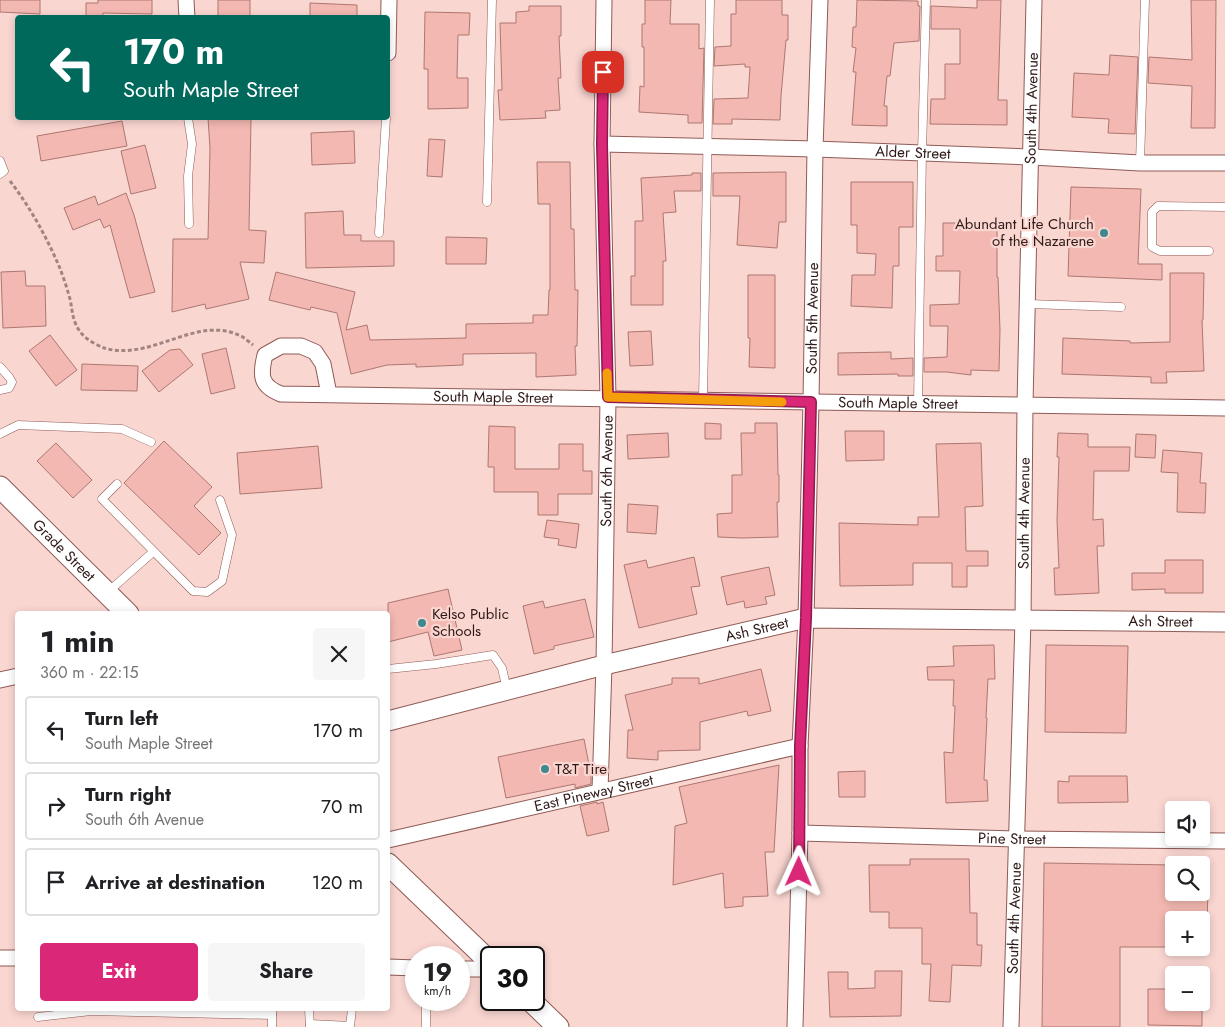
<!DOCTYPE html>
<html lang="en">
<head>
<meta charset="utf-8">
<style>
	body { margin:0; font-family:Jost,sans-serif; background:#f6f6f6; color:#202124; height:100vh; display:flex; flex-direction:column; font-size:19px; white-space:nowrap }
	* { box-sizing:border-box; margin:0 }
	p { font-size:16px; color:#757577 }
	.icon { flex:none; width:28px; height:28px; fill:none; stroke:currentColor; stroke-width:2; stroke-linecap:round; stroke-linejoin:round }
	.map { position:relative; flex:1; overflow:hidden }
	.drawer { position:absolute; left:15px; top:611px; width:375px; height:400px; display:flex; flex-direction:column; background:#fff; border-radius:5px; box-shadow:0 2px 8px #0003 }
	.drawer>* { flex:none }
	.banner { position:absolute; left:15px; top:15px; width:375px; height:105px; border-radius:5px; box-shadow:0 2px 8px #0003; background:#00695c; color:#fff; overflow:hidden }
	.tools { position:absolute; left:1165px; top:801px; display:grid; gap:10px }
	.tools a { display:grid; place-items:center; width:45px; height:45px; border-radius:5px; background:#fff; box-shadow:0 2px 8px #0003; font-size:25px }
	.speed { position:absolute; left:405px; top:946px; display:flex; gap:10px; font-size:25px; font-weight:700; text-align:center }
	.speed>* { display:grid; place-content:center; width:65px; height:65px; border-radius:50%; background:#fff; box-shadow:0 2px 8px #0003; line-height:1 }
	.speed small { font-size:12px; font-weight:400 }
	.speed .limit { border:2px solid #111; border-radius:8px; background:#fff; color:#111 }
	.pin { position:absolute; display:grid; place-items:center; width:42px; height:42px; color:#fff; margin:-21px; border-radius:10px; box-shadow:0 2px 8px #0006 }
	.me { position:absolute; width:55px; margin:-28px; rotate:1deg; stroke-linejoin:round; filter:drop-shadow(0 0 4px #0008) }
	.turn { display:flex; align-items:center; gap:18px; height:105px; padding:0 25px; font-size:22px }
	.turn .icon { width:65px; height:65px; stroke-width:2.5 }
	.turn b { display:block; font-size:35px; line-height:42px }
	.round { display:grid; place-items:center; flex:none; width:52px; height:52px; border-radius:5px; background:#f6f6f6 }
	.summary { display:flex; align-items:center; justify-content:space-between; height:85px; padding:0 25px }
	h1 { font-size:30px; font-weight:700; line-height:38px }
	.cta { display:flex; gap:10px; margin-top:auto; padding:10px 25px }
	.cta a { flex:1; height:58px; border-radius:5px; background:#db2777; color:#fff; font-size:20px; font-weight:700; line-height:58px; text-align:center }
	.cta a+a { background:#f6f6f6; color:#202124 }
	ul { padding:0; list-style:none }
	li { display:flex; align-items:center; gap:15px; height:68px; margin:0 10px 8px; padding:0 15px; border:2px solid #e0e0e0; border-radius:5px }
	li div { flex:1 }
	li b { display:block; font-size:19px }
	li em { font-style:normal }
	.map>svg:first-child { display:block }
	.building { fill:#f3b8b1; stroke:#ad7770 }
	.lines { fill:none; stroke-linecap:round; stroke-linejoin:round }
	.service-casing { stroke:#8f5b55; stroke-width:9 }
	.minor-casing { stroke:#8f5b55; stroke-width:17 }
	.tertiary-casing { stroke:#8f5b55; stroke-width:21 }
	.secondary-casing { stroke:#8f5b55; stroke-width:23 }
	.path { stroke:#a18480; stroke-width:3; stroke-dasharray:4 2.5; stroke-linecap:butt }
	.service { stroke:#fff; stroke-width:8 }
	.minor { stroke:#fff; stroke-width:15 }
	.tertiary { stroke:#fff; stroke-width:19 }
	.secondary { stroke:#fff; stroke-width:21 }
	.route-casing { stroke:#8e194d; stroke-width:12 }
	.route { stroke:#db2777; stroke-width:9 }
	.slow { stroke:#f59e0b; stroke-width:9 }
	.poi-dot { fill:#408790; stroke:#fad6d1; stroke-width:2 }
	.labels { text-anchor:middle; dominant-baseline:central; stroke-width:4.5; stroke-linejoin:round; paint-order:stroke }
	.street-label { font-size:15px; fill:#2f1917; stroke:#fad6d1 }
	.poi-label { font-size:15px; fill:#2f1917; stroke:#fad6d1; text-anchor:start }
</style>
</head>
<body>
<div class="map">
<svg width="1225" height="1027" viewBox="0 0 1225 1027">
	<rect width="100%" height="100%" fill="#fad6d1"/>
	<g class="building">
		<polygon points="0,0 40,0 40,14 0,12"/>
		<polygon points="98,0 152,0 152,14 103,13 103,18 86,18 86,3 98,3"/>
		<rect x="218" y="0" width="32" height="18"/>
		<polygon points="645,0 671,0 670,24 699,24 699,49 704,48 702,123 688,123 688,115 639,112 640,86 644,87 644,47 642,47 642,24 645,24"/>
		<polygon points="736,0 782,0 782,15 788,15 788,40 786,40 781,96 780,120 732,119 732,124 713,124 714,99 748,98 750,67 745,67 745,64 714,66 715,47 731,46 731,14 736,14"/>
		<polygon points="857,0 918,1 918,6 920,6 919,41 894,43 890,76 887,76 884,106 887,106 887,126 852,125 856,72 853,72 856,48 852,47 853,27 856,27"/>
		<polygon points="977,0 1001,0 998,100 1007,100 1007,125 930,124 931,99 945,99 945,64 960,64 960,29 931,29 931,6 977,8"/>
		<polygon points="1191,0 1216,0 1215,128 1191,128 1192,86 1148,83 1149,57 1192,60"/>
		<polygon points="310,3 357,5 357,18 310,18"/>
		<polygon points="529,6 561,6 561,36 559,36 561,78 558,78 560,110 545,111 546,118 500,120 498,90 502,90 500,23 516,23 516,12 529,11"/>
		<polygon points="425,12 470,13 469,35 458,35 457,78 468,78 468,108 428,109 428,69 424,69"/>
		<polygon points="1110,55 1138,57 1135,134 1108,133 1109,119 1072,117 1074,73 1109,75"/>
		<polygon points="208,118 251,118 249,230 266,231 264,263 240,262 249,299 206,309 205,304 172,312 173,239 208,239 210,148"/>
		<polygon points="122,121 127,146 41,161 37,136"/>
		<polygon points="354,131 355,163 312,165 311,133"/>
		<polygon points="429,139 445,140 442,177 427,176"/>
		<polygon points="145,145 156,188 131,194 121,151"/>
		<polygon points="537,162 570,162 571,229 574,229 575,290 578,290 577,346 575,346 576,375 536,377 536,353 463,354 463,365 416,367 416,364 387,365 351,374 337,313 311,307 310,310 269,300 276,272 355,292 346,330 367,325 370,340 466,338 466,324 533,323 533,315 548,315 549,290 550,290 550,204 538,204"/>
		<polygon points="786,172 786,222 779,222 777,248 737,245 740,196 713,196 713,173"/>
		<polygon points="692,173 701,173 701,191 674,191 676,212 663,213 666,261 663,261 663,305 631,305 631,276 635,276 635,221 643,221 641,178 692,175"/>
		<polygon points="851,182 913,182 913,227 899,227 899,266 893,266 892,308 851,306 852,275 875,275 876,254 857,253 857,225 851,225"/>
		<polygon points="1071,187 1141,189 1138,264 1162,264 1162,280 1068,276"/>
		<polygon points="126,193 134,215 155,292 130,298 110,225 104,228 100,219 73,230 64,208 95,196 98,205"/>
		<polygon points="343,211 344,235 361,235 361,241 394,241 394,266 306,268 305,213"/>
		<polygon points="943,223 997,223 997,277 998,277 1000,330 999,371 971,370 971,375 947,372 924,372 924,358 947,357 948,326 930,326 930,305 959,304 960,271 936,271 936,256 943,256"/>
		<polygon points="446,237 487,238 486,264 446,264"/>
		<polygon points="25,271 26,286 45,286 46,326 3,328 1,272"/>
		<polygon points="1170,273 1204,273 1203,320 1202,320 1204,371 1166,372 1167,383 1151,383 1151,377 1062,374 1063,338 1130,341 1130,343 1170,342"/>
		<polygon points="748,275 775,275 775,368 749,367 750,338 748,338"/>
		<polygon points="651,331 653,365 630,366 628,332"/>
		<polygon points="50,335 77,370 56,386 29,351"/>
		<polygon points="226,348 235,388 211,394 202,354"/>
		<polygon points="180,349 193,365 159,392 142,371 170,350"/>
		<polygon points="891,352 891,359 913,358 913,376 898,376 898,374 838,375 838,353"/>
		<polygon points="82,364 138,366 137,391 81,390"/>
		<polygon points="705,423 721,424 721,439 705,439"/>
		<polygon points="755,423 777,423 778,475 779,475 779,502 777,502 778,537 742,538 718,537 717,514 732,513 732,475 742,475 741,433 755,433"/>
		<polygon points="489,426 515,427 515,469 559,469 559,444 583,444 583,471 592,471 592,494 558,494 558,515 538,515 538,492 494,492 494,467 488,467"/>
		<polygon points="845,431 884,431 884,460 846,461"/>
		<polygon points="668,433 669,457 628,459 627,435"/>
		<polygon points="1058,433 1088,434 1088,447 1130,447 1129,471 1094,471 1093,520 1103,519 1104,546 1097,546 1099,593 1055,595 1054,568 1059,568 1057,520 1059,457 1057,457"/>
		<polygon points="1136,434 1156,435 1155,458 1135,457"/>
		<polygon points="164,441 212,487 194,506 221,533 199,555 124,483"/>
		<polygon points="56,443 92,480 73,498 37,461"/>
		<polygon points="981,443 983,506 965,507 966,551 988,551 988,566 967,566 967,587 952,587 952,563 913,563 913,585 840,586 839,523 918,525 918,517 939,517 936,444"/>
		<polygon points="318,446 322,488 240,494 237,453"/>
		<polygon points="1163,450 1202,453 1200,483 1206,483 1205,513 1177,512 1178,473 1161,472"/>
		<polygon points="628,504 658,506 656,534 627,532"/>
		<polygon points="547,520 579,524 576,548 558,545 559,539 544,537"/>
		<polygon points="694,557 700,586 691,587 697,614 639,628 624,565 646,560 648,568"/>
		<polygon points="1165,560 1203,560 1203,593 1165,593 1165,589 1132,590 1132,573 1165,573"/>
		<polygon points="769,567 775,595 765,597 767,604 745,608 744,601 727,605 721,577"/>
		<polygon points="448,589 462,650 434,656 428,632 388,642 388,603"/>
		<polygon points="585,599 594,637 554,646 554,649 534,654 523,606 543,601 545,608"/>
		<polygon points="994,645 995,679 988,679 986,718 987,718 984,780 987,780 988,801 946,803 944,752 953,753 955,706 953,706 954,680 928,680 927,667 954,666 953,646"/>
		<polygon points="1046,645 1128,646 1126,733 1045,732"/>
		<polygon points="761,669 771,711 748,716 747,711 700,722 700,750 658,751 658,760 627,758 628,730 633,730 625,695 672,684 672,678 699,678 699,684"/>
		<polygon points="584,739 591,775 591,784 575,788 575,784 506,798 498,757"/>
		<polygon points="779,765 774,852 765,852 768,896 743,897 743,906 725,908 723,873 673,885 675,826 687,823 679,787"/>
		<polygon points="865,771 865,797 839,797 838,772"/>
		<polygon points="1069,776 1127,776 1128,802 1058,803 1058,781 1069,782"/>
		<polygon points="597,802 597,804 603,802 609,831 587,836 580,806"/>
		<polygon points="910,859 969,859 970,913 977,913 977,945 982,945 981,966 952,965 950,1002 929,1001 931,964 922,964 922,928 889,928 889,912 870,912 869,865 910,865"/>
		<polygon points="1044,863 1174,865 1174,892 1208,892 1207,920 1174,920 1174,947 1120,947 1120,1027 1042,1027"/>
		<polygon points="875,971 902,971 901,1016 830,1017 828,972 848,972 848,989 875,988"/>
		<polygon points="1148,989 1174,989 1174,1002 1202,1002 1202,1026 1148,1025"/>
	</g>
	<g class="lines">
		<g class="service-casing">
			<g id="service">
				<polyline points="188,118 192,144 188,176 189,224"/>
				<polyline points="0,161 4,171 0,174"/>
				<polyline points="1140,163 1145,0"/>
				<polyline points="487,202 492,0"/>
				<polyline points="379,233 386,118"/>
				<polyline points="1209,251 1160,251 1152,247 1152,212 1158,206 1225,207"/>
				<polyline points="1028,304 1121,307"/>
				<polyline points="0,367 9,377 12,382 9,388 0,390"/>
				<polyline points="703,400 710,0"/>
				<polyline points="918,403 922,153 926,0"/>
				<polyline points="0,434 18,425 122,429 151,442"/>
				<polyline points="117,484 102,499 193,591 207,592 222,581 232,535 220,500"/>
				<polyline points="108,592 153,552"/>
				<polyline points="388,669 436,664 493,655 502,668 507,690"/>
				<polyline points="426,1000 426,1027"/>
				<polyline points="309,1009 310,1027"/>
				<polyline points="38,1017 91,1011 272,1015"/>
				<polyline points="310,1024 350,1026 352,1009"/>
				<polyline points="272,1027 272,1009"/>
			</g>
		</g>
		<g class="minor-casing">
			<g id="minor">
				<polyline points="186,0 187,18"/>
				<polyline points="388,53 389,0"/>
				<path id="s1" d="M602,144L815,149L1032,157L1140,163H1225"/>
				<path id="s2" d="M329,394L323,364L315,352L301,346H281L265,355C260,375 260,386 281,394L1225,408"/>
				<polyline points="0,680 18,676"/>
				<path id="s3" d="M600,791L604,665L608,397L602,144L604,0"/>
				<path id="s4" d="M800,833L1016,839L1225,841"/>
				<path id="s5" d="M388,840L800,746"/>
				<polyline points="0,958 18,958"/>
				<polyline points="388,967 416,968"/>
				<polyline points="459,969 491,969"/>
				<path id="s6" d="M795,1027L800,833V746L806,618L811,402L815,149L820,0"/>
				<path id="s7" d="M1011,1027L1023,620L1025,405L1034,0"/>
			</g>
		</g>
		<g class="tertiary-casing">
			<g id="tertiary">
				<path id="s8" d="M388,721L604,665L806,618L1225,622"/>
			</g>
		</g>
		<g class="secondary-casing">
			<g id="secondary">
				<path id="s9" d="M0,487L128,614"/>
				<polyline points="388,864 491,963"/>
				<polyline points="530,1000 558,1027"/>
			</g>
		</g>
		<path class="path" d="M10,181C30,207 46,236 59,266C63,276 67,288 70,299C73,313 72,322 82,334C87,340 97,345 104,348C152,362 196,314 241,336C245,338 249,342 253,345"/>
		<use href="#service" class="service"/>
		<use href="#minor" class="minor"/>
		<use href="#tertiary" class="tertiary"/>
		<use href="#secondary" class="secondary"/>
	</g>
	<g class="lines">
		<g class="route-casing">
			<polyline id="route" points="603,72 602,144 608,397 811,402 806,618 800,746 799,872"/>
		</g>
		<use href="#route" class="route"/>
		<polyline class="slow" points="607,373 608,397 782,402"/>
	</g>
	<g class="poi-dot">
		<circle cx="1104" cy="233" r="5"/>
		<circle cx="422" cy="623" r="5"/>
		<circle cx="545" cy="769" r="5"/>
	</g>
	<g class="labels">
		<g class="street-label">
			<text stroke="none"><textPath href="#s7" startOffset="919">South 4th Avenue</textPath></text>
			<text stroke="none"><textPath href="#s1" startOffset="311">Alder Street</textPath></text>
			<text stroke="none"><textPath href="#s6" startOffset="709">South 5th Avenue</textPath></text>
			<text stroke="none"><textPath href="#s2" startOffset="359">South Maple Street</textPath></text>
			<text stroke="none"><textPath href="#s2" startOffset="764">South Maple Street</textPath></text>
			<text stroke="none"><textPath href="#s3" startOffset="320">South 6th Avenue</textPath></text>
			<text stroke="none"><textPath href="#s7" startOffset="514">South 4th Avenue</textPath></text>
			<text stroke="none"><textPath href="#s9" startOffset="90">Grade Street</textPath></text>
			<text stroke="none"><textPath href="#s8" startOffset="785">Ash Street</textPath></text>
			<text stroke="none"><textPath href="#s8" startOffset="380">Ash Street</textPath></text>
			<text stroke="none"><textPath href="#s5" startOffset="211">East Pineway Street</textPath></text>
			<text stroke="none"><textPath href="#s4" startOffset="212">Pine Street</textPath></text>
			<text stroke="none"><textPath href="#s7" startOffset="109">South 4th Avenue</textPath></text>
		</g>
		<g class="poi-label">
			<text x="1094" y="224" text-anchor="end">Abundant Life Church<tspan x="1094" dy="17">of the Nazarene</tspan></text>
			<text x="432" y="614">Kelso Public<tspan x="432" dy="17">Schools</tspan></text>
			<text x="555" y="769">T&amp;T Tire</text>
		</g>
	</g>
</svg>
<div class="tools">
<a><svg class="icon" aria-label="sound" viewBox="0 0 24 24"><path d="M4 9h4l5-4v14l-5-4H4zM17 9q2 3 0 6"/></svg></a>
<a><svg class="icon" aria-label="search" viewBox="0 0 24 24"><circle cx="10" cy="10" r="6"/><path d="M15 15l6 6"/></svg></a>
<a>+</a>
<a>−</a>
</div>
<div class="speed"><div>19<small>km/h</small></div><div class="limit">30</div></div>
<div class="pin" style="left:603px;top:72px;background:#d93025"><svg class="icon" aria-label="arrive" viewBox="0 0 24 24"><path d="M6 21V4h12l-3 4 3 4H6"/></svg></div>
<svg class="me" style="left:799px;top:872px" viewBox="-20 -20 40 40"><path d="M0-17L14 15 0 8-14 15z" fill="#db2777" stroke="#fff" stroke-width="4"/></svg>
<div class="banner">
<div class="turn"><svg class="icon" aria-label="left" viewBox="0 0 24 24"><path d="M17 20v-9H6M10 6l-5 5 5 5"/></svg><div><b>170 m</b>South Maple Street</div></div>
</div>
<section class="drawer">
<div class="summary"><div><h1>1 min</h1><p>360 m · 22:15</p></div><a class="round"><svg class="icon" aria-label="close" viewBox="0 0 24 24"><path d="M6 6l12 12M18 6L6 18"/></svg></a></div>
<ul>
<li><svg class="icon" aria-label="left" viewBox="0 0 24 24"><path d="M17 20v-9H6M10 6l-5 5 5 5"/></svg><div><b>Turn left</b><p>South Maple Street</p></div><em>170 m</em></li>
<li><svg class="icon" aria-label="right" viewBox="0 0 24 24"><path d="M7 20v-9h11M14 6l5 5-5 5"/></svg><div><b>Turn right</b><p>South 6th Avenue</p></div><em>70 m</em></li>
<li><svg class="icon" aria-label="arrive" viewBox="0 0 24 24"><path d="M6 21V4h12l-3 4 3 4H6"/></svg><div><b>Arrive at destination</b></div><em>120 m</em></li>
</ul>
<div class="cta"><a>Exit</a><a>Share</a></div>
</section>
</div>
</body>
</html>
